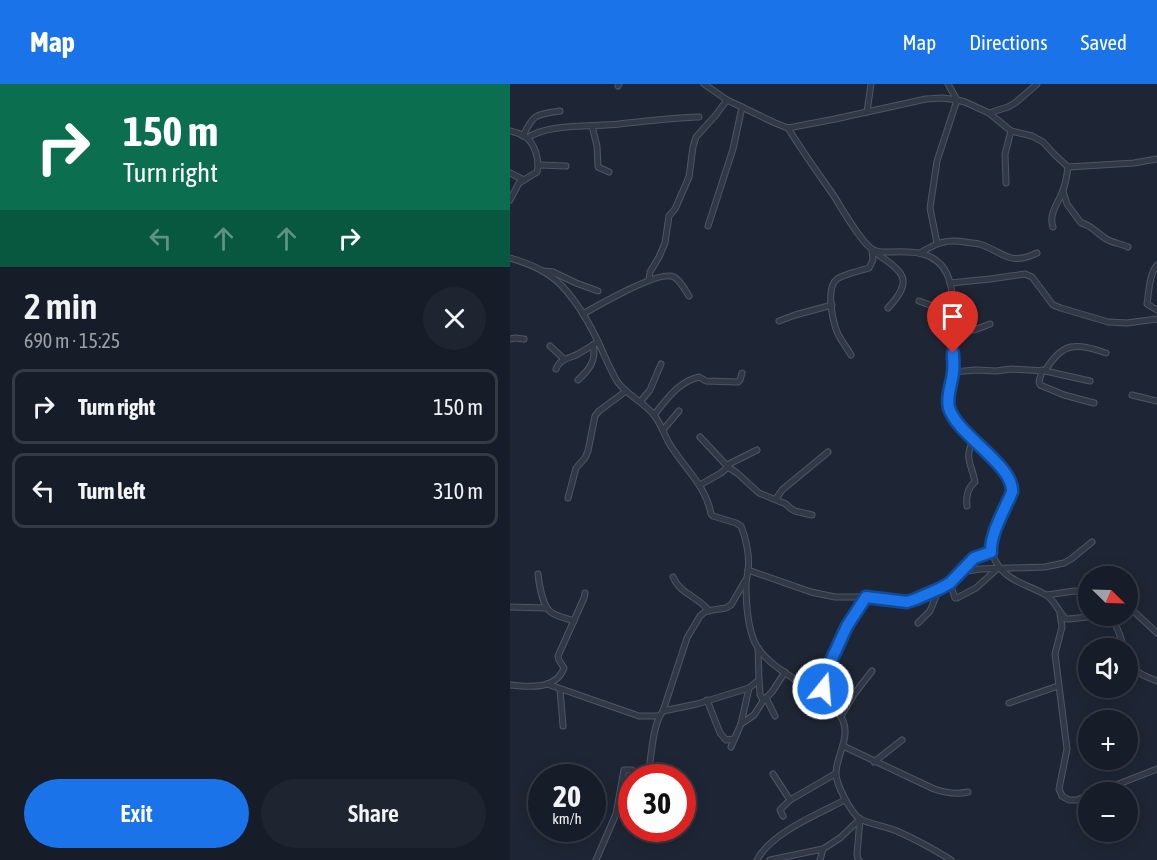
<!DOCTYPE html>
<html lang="en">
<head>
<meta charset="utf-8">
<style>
	body { margin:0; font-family:"Asap Condensed",sans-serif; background:#1f2530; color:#f1f3f6; height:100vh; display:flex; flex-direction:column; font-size:22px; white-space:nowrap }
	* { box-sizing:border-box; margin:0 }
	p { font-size:20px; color:#9ea1a8 }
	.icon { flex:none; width:33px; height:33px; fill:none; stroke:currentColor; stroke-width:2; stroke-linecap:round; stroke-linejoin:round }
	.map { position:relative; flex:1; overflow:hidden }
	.side { display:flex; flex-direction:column; background:#161c28; width:510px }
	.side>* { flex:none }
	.top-card { background:#0b6e4f; color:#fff; overflow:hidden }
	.needle { width:39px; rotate:113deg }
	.fabs { position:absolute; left:568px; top:482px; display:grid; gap:12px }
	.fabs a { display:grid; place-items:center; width:60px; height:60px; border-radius:50%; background:#161c28; box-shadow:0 3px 15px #0003,0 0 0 2px #353a45; font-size:30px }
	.speed { position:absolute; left:18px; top:680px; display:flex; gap:12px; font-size:30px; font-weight:700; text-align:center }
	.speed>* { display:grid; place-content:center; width:78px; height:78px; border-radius:50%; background:#161c28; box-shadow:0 3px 15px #0003,0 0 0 2px #353a45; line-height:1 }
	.speed small { font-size:15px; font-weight:400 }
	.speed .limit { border:9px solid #d22; background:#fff; color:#111 }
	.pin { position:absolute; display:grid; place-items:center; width:51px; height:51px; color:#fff; margin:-62px -26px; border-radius:50% 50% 50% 0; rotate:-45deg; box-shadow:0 0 6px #0007 }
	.pin .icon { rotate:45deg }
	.me { position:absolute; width:66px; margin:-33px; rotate:17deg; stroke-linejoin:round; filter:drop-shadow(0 0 4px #0008) }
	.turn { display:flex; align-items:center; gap:21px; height:126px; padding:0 24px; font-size:27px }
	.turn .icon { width:78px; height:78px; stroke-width:2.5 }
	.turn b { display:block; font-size:42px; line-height:51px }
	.lanes { display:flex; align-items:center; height:57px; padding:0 24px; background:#0003; justify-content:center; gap:30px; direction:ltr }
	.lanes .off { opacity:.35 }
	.round { display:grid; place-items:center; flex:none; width:63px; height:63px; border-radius:32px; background:#1f2530 }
	.head { display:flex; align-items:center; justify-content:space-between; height:102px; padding:0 24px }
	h1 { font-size:36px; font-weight:600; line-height:45px }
	.button { display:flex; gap:12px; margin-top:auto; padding:12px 24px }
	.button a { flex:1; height:69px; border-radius:36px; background:#1a73e8; color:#fff; font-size:24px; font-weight:600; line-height:69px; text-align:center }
	.button a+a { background:#1f2530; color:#f1f3f6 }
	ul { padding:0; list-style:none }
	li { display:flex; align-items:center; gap:18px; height:75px; margin:0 12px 9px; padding:0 12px; border:3px solid #353a45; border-radius:12px }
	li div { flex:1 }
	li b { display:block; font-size:22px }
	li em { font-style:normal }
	header { display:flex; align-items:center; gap:36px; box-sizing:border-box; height:84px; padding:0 30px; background:#1a73e8; color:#fff }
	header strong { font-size:28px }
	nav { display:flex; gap:33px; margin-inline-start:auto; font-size:21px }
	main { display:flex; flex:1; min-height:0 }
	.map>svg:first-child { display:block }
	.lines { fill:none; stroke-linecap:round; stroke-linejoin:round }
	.minor-casing { stroke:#4f5564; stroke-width:7 }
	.minor { stroke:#313846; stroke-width:5 }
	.route-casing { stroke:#114b97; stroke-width:15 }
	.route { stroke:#1a73e8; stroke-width:10 }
</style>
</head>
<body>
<header>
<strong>Map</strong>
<nav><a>Map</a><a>Directions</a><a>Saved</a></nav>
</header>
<main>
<section class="side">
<div class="top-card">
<div class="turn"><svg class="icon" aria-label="right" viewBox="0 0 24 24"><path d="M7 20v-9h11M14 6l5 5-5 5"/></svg><div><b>150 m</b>Turn right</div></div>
<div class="lanes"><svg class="icon off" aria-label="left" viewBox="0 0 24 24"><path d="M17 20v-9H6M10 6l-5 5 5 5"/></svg><svg class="icon off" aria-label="ahead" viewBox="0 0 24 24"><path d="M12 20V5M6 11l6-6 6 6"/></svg><svg class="icon off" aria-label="ahead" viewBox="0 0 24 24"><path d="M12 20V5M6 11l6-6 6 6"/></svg><svg class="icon" aria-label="right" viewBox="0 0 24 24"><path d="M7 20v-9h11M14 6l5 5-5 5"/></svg></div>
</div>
<div class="head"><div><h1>2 min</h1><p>690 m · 15:25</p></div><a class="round"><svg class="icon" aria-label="close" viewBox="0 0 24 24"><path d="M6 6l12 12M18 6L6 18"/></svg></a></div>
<ul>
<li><svg class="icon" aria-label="right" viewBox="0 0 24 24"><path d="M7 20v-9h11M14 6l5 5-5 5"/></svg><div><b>Turn right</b></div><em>150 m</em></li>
<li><svg class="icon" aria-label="left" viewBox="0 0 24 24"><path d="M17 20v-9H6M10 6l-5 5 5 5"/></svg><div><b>Turn left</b></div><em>310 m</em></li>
</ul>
<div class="button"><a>Exit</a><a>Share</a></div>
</section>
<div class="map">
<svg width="647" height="776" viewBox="0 0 647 776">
	<rect width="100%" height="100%" fill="#1e2635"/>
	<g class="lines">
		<g class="minor-casing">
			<g id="minor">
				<polyline points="194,0 217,16 265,39 278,44 325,35 416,15 433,14 447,16 455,18 479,29 498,23 505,19 527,0"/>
				<polyline points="108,2 109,0"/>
				<polyline points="357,28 361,0"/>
				<polyline points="479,29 501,47 522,52 533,58 545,71 558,83 624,79 647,75"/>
				<polyline points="82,42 87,62 88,83 99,88"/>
				<path d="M278,44C292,67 308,89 324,112C331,123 353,162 364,166C369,169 376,168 382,168C404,167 427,168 437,190C444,205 442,223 442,240C443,255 444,270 443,285C443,299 435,313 440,326C450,351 504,383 502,408L480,461C481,467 483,472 486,478C497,498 518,500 536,511C545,516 548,528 556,535C568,535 595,528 603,538C609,544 611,556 614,564"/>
				<path d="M0,47C5,48 10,50 14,52C25,58 30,77 27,88L9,99L0,116"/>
				<path d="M13,52C24,29 26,31 50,27"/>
				<path d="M17,54C39,39 83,43 109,40C136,37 162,34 189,33"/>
				<polyline points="29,81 56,82"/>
				<polyline points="0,89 14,96"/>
				<polyline points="496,99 495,70 501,47"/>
				<path d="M553,107L557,120L571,139C582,141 587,150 598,156C604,159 612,160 618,163"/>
				<polyline points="198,142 223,65 232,23"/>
				<path d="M543,143C538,130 549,118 553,106C556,99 557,91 558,83"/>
				<polyline points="427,159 420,124 423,104 427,77 447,16 438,0"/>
				<path d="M366,169C393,188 405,195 378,224"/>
				<path d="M410,169C427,159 435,155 455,158C459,159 464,159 469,160C493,167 498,183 527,169"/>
				<path d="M0,174C18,179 39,188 52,202C68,219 81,242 91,264C96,275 101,287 107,297C115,310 134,318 144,331C151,340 154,350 159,359C173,383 196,401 201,430L203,432L226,439L231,442C236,454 240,473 238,486C238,491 236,495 236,500C236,517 237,537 243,554C253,586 311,604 330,631C343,651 327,669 326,688C325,699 341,729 350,735C359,740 379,743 389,748C407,756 425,766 441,776"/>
				<path d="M647,181C639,191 639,208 637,220L647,226"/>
				<polyline points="33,187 43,188 66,199 88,207"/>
				<polyline points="139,196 140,188 149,173 155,159 159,132 165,125 179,93 183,63 186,53 205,32 217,16"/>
				<polyline points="440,199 480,195 515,190 522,193 543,221 551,224 598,238 617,239 647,235"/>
				<polyline points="409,217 425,223 435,235 443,241"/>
				<path d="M73,230C87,222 150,185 164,193C170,196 175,206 179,212"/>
				<polyline points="269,237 285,231 322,221"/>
				<polyline points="443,250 467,245 480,240"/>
				<polyline points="0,255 5,254 14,255"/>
				<polyline points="40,262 54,275"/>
				<path d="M341,271C337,264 332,258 328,250C323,239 315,204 327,195C332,191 352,186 359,184L363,176L362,166"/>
				<path d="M46,285C50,275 57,275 66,271C74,267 81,262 88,258"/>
				<polyline points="532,286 529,298 530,301 554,311 584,319"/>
				<path d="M535,287C553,257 566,259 596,269"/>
				<polyline points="443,288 466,286 486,287 501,285 535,287 580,297"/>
				<path d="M68,296C79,286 87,276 83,261"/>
				<polyline points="622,311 647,317"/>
				<polyline points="131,317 140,306 151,280"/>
				<path d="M144,331C157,315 168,298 189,293L196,297L228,298L230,296L232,289"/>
				<polyline points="153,346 169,327"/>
				<polyline points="217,381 247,366"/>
				<polyline points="218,383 227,389 249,409 276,420 280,424 285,427 302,431"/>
				<polyline points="190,401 211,389 218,383 190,353"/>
				<polyline points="58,414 66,384 75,374 78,367 85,332 89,327 116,307"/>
				<polyline points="266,415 272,406 318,368"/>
				<path d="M457,422C456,413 457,404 465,398C462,381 453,373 464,356"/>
				<polyline points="238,486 301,508 325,513 356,513 397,518 406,515 429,505 440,499 451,488 470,485 535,483 554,479 561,475 582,458"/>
				<polyline points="451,488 464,474 481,467"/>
				<path d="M28,490C29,499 32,516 37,524C42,532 56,534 64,537"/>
				<polyline points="593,492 594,485"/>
				<path d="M163,493C170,510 189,513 199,527"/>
				<polyline points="440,499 445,514 447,514 466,504 487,485"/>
				<polyline points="537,511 564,507 579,508"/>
				<polyline points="618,522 647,549"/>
				<polyline points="0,523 37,524"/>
				<polyline points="550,530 552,543 545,570 557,665 549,705 552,712 559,716 567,716 579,711"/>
				<polyline points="408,539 420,527 429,505"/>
				<path d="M618,573C625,589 631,591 647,597"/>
				<polyline points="249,596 250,610 253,617"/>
				<polyline points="37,600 129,632 149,632"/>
				<path d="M0,601C19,603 46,606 54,584L49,576L48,572L74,514L75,509"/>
				<polyline points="50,605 53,642"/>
				<polyline points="256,614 265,632"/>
				<polyline points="197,616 210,649 216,656 224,655"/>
				<polyline points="319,619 313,605 314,592 337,541 356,513"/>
				<polyline points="499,619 548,602"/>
				<polyline points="153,627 187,620 239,604"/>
				<polyline points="331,632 345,609 362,587"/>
				<polyline points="231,640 244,631 253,617 262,608 275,588"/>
				<path d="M333,662L424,705C436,709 446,711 458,708"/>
				<polyline points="221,663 231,640 239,604 249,596 248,564"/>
				<path d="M140,678C142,664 144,638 153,627L177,554L190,532L196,527L216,524L221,521L235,497"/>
				<polyline points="364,678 392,656"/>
				<polyline points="263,690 280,716"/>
				<polyline points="588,708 647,685"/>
				<polyline points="273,732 270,726 280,716 325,690"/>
				<polyline points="86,776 106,730 114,686 122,686"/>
				<path d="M247,776C261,749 308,730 335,716"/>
				<polyline points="260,776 313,765"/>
				<polyline points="310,776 313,765 330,754 350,735"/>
				<polyline points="349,776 348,775 347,770 350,735"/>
			</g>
		</g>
		<use href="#minor" class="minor"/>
	</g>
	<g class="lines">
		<g class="route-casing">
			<path id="route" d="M313,605L314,592L337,542L356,513L397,518L406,515L429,505L440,499L464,474L481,468C480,450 495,425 502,408C504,381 447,351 439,324C436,312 442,300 443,288C444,282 443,275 443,269"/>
		</g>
		<use href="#route" class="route"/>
	</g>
</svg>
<div class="fabs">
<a><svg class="needle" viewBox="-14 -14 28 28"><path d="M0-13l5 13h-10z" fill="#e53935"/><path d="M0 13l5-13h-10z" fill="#9ea1a8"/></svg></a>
<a><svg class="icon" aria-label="sound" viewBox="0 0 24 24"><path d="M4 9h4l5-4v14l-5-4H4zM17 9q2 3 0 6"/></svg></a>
<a>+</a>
<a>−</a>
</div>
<div class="speed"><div>20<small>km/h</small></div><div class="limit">30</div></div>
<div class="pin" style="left:443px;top:269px;background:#d93025"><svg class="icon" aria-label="arrive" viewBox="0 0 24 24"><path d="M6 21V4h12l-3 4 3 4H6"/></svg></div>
<svg class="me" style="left:313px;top:605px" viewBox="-20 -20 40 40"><circle r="17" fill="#1a73e8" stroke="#fff" stroke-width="3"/><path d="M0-11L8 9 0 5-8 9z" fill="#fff"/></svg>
</div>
</main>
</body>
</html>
